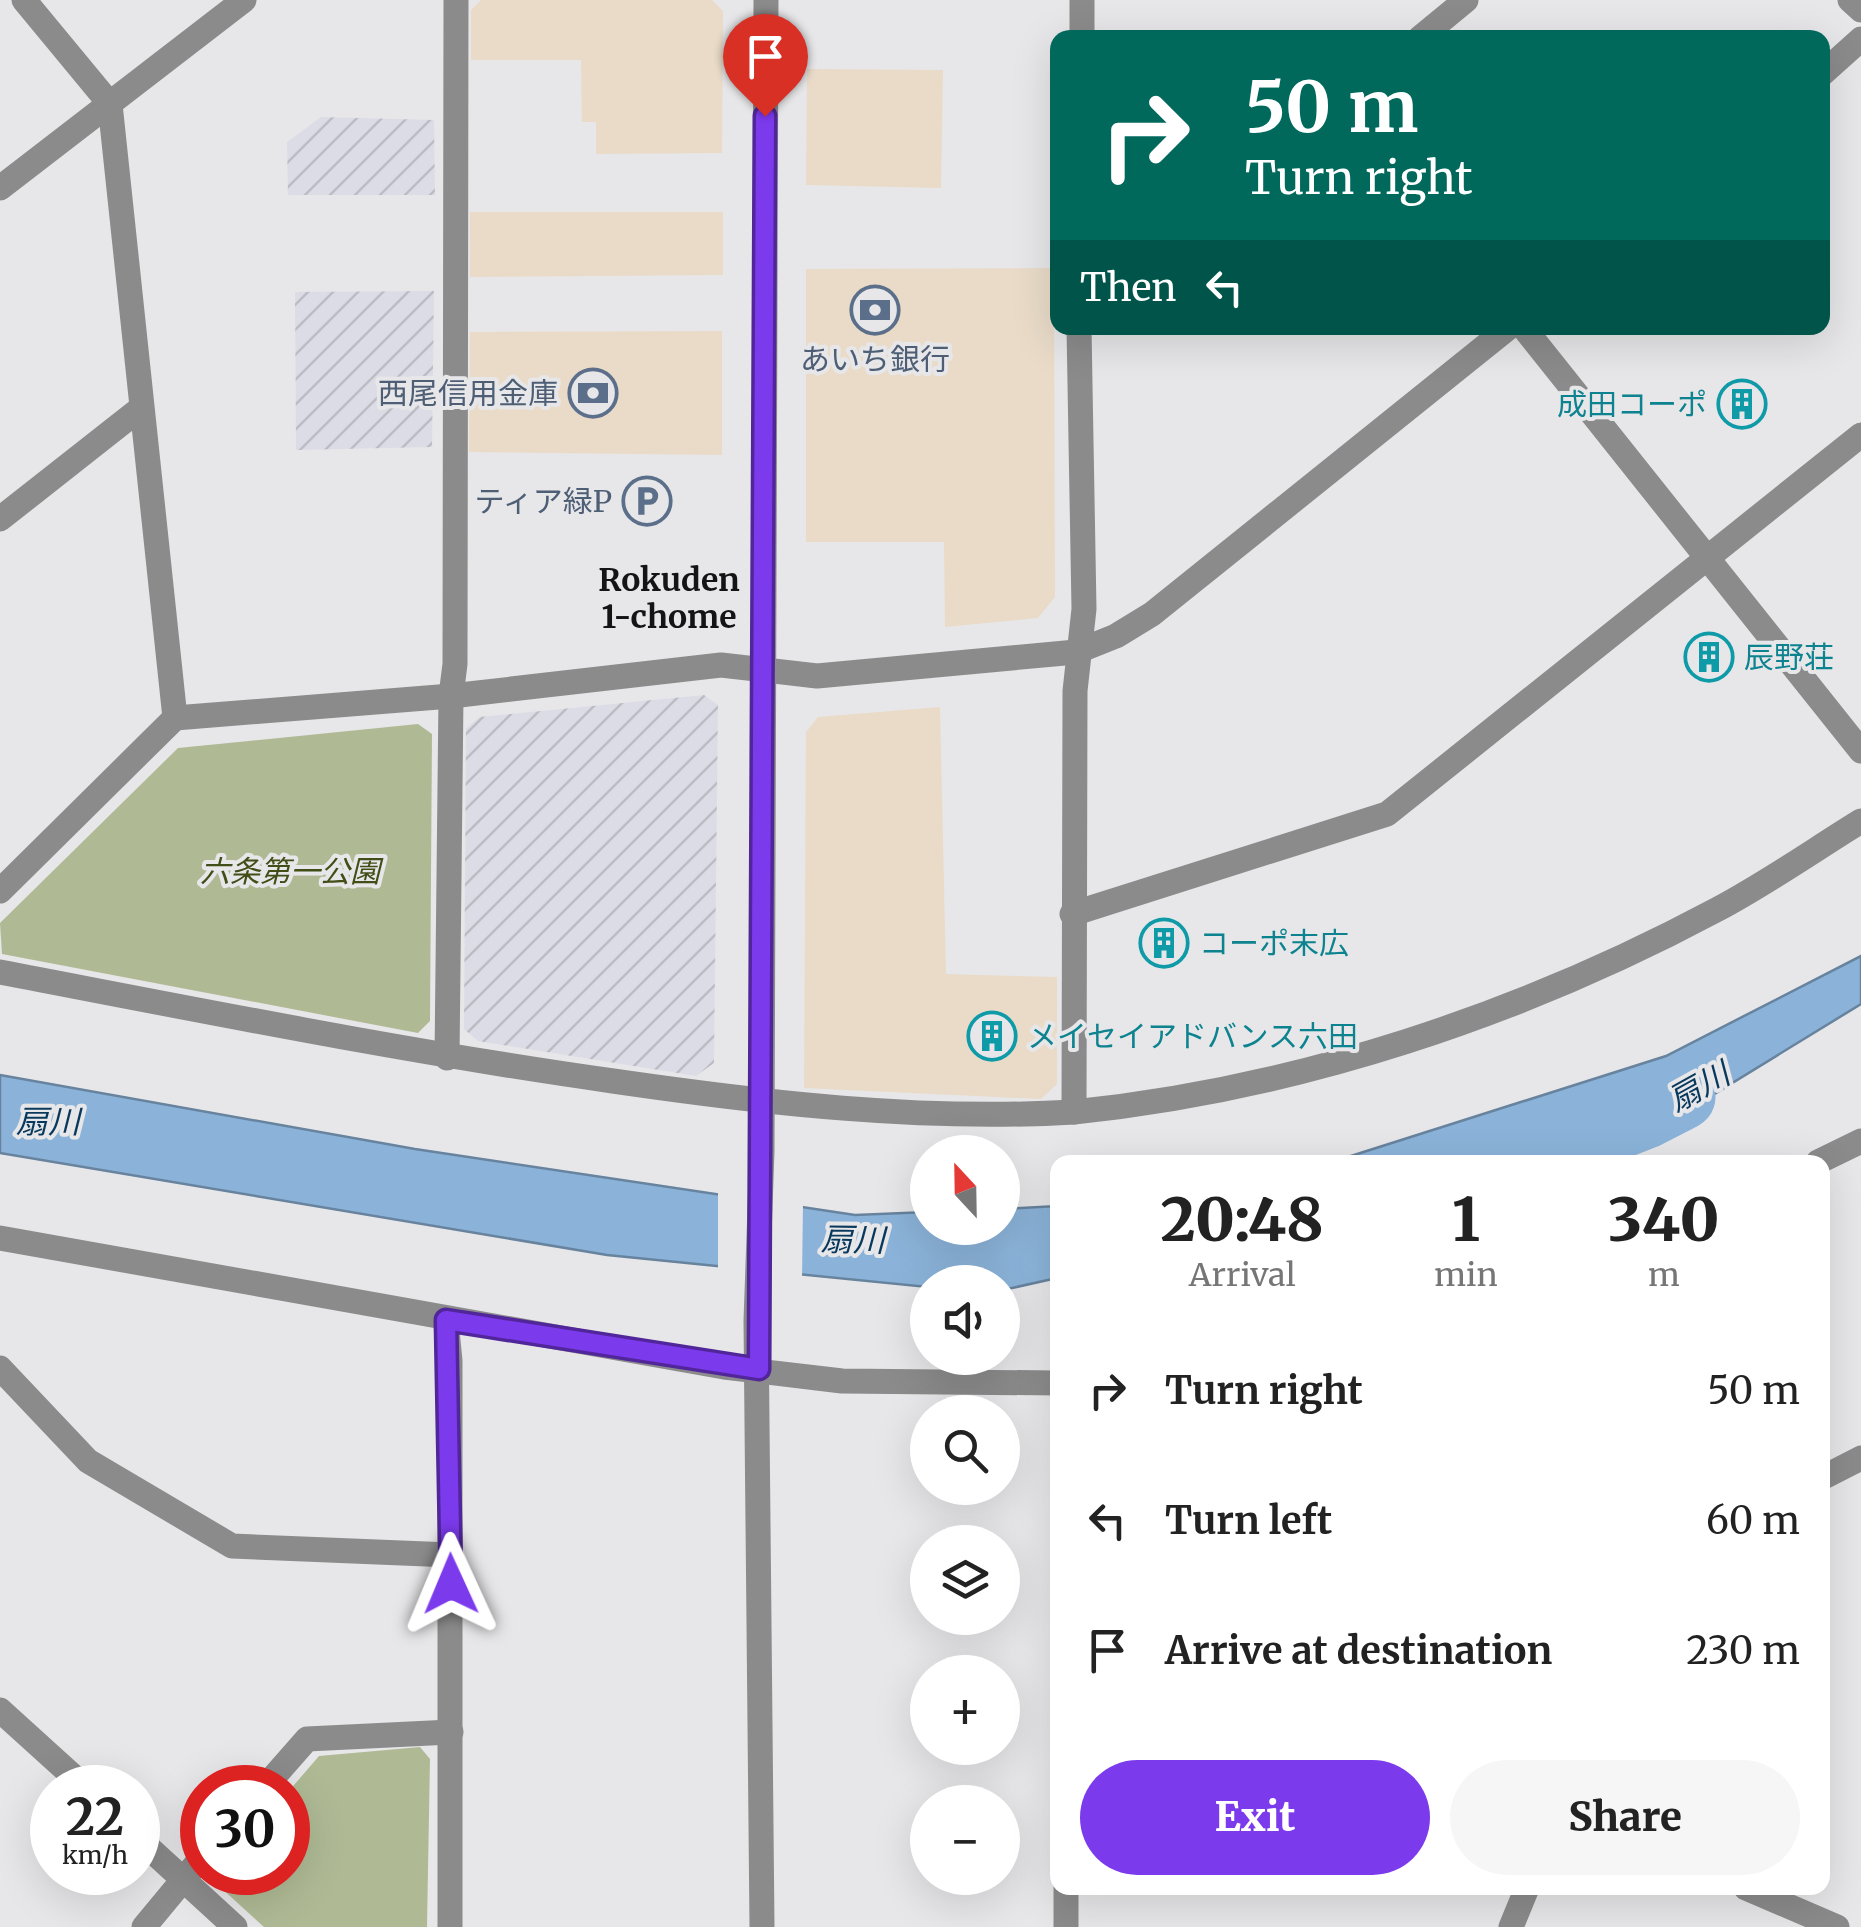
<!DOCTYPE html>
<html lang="en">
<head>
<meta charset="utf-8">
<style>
	body { margin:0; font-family:Merriweather,"Noto Sans JP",serif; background:#f6f6f6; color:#222; height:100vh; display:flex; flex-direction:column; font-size:38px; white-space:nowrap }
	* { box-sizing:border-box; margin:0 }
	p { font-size:32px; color:#767676 }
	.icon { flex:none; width:55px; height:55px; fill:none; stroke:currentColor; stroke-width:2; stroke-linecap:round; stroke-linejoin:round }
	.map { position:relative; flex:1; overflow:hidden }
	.panel { position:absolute; left:1050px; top:1155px; width:780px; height:740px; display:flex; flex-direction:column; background:#fff; border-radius:20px; box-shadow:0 10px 40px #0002 }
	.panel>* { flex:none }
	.banner { position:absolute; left:1050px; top:30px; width:780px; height:305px; border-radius:20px; box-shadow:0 10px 40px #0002; background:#00695c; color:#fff; overflow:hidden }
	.needle { width:65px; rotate:338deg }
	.buttons { position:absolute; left:910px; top:1135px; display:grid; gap:20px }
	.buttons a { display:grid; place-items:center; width:110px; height:110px; border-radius:50%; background:#fff; box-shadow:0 10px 40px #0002; font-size:50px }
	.speed { position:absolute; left:30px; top:1765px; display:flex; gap:20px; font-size:50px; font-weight:700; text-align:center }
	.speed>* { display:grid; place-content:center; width:130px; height:130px; border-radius:50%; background:#fff; box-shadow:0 10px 40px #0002; line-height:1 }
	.speed small { font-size:25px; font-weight:400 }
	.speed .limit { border:15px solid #d22; background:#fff; color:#111 }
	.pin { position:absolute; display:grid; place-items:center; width:85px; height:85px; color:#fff; margin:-102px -42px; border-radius:50% 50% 50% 0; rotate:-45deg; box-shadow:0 0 10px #0007 }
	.pin .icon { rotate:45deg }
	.me { position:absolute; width:110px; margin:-55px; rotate:359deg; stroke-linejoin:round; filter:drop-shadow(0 0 8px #0008) }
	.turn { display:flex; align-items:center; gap:35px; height:210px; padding:0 30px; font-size:45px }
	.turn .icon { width:130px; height:130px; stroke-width:2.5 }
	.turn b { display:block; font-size:70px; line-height:85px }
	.then { display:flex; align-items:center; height:95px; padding:0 30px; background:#0003; gap:20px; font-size:38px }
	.eta { display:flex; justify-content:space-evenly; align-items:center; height:170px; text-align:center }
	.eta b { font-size:60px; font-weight:800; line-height:70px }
	.cta { display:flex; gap:20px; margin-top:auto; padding:20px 30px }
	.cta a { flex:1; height:115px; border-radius:60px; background:#7c3aed; color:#fff; font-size:40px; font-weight:800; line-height:115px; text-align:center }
	.cta a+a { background:#f6f6f6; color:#222 }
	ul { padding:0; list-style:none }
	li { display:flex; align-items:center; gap:30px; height:130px; padding:0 30px }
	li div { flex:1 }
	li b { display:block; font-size:38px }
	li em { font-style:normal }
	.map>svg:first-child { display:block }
	.commercial { fill:#e9dbc8 }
	.industrial { fill:url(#industrial-furrows) }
	.green { fill:#afba95 }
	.water { fill:#8bb3d9; stroke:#67839e; stroke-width:2.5 }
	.pier { fill:#e7e7e9 }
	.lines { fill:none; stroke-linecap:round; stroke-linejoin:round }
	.river { stroke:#8bb3d9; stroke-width:65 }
	.minor { stroke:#8c8b8c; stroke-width:25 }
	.route-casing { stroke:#51269a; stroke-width:25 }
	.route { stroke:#7c3aed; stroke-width:18 }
	.labels { text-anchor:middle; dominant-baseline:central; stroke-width:8; stroke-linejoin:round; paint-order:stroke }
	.service-label { font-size:30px; fill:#4e5e75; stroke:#e7e7e9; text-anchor:end }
	.culture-label { font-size:30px; fill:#0d838f; stroke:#e7e7e9; text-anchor:start }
	.park-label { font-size:30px; font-style:italic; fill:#424e17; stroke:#e7e7e9 }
	.neighbourhood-label { font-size:32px; font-weight:bold; fill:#141414; stroke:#e7e7e9 }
	.water-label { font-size:32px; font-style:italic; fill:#08395c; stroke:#e7e7e9 }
</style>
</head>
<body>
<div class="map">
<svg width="1861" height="1927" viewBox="0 0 1861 1927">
	<defs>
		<pattern id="industrial-furrows" width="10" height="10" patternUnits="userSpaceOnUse" patternTransform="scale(2.5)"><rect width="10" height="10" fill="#dcdce6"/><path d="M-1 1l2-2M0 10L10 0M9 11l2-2" fill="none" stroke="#bcbcc4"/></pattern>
	</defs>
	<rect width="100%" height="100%" fill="#e7e7e9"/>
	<g class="commercial">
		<polygon points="481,0 712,0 723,11 722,153 596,154 596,122 582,122 581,60 471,60 471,10"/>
		<polygon points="807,69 943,70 941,188 806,185"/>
		<polygon points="470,212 723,212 723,275 470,277"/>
		<polygon points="1054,268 1055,597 1038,618 945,627 944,542 806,542 806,269"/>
		<polygon points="722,331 722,455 469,452 470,332"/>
		<polygon points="940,707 946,974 1057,977 1057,1084 1041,1099 804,1088 806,732 818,717"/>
	</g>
	<g class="industrial">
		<polygon points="321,117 434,120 435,195 288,195 287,142"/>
		<polygon points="434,291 432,447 296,450 295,292"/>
		<polygon points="704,695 718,705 714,1063 696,1076 478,1041 464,1029 466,729 479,717"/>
	</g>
	<g class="green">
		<polygon points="418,724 432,734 430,1021 418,1033 2,954 0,923 178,748"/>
		<polygon points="420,1747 430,1759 427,1927 264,1927 219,1886 218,1873 288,1872 288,1792 319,1756"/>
	</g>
	<g class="water">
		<polygon points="1861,956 1861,1004 1711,1096 1520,1162 1332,1162 1666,1056"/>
		<polygon points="0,1075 415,1149 855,1215 927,1212 928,1228 1002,1228 1003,1209 1057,1206 1057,1278 1003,1290 1002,1282 928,1282 927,1287 607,1255 0,1153"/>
	</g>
	<polygon class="pier" points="718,1189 803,1202 802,1279 718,1271"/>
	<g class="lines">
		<polyline class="river" points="1530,1162 1646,1116 1683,1097"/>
		<g class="minor">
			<polyline points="1850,0 1861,10"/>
			<polyline points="1082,38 1082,0"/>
			<polyline points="1420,38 1466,0"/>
			<polyline points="1822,74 1861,39"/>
			<polyline points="0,188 244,0"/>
			<path d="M1079,328L1084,609L1075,691L1074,1112C1298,1089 1520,1015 1718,909C1767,883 1814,850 1861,821"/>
			<polyline points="1524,328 1861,751"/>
			<polyline points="0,519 141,408"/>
			<polyline points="175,718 451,696 721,665 817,676 1076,652 1116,636 1152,614 1508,328"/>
			<polyline points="0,891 175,718 110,104 24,0"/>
			<polyline points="1072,914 1387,814 1861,435"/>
			<path d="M0,972C204,1011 407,1052 613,1081C765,1103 920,1121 1074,1112"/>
			<polyline points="447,1058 451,696 455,664 456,0"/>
			<polyline points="1818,1162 1861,1141"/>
			<polyline points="0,1238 724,1367 842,1381 1058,1383"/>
			<polyline points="446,1320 450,1361 450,1927"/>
			<polyline points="0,1368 88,1461 232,1546 451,1555"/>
			<polyline points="1822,1478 1861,1458"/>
			<polyline points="0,1710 86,1788"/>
			<polyline points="264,1788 307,1739 451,1732"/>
			<polyline points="138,1838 235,1927"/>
			<polyline points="1746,1888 1837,1927"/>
			<polyline points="144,1927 202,1857"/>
			<polyline points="762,1927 756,1321 762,1151 766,0"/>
			<polyline points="1066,1927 1066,1888"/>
			<polyline points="1511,1927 1527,1888"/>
		</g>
	</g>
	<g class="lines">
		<g class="route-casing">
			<polyline id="route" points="451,1584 446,1320 759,1369 765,116"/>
		</g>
		<use href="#route" class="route"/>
	</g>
	<defs>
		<g id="bank-ring" transform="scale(2.5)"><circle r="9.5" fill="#e7e7e9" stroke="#5c6f8a" stroke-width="1.5"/><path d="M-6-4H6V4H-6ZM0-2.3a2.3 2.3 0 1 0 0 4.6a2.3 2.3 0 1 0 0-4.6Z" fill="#5c6f8a"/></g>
		<g id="building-ring" transform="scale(2.5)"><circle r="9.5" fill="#e7e7e9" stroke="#0f9aa8" stroke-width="1.5"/><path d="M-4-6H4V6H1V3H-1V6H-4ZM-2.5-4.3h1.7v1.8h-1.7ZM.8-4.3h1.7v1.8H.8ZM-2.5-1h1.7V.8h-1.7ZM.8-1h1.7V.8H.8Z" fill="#0f9aa8"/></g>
		<g id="parking-ring" transform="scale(2.5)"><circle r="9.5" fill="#e7e7e9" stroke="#5c6f8a" stroke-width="1.5"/><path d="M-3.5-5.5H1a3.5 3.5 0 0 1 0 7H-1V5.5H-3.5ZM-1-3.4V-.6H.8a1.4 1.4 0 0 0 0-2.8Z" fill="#5c6f8a"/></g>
	</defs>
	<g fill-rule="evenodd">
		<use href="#bank-ring" x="875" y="310"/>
		<use href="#bank-ring" x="593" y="393"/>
		<use href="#building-ring" x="1742" y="404"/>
		<use href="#parking-ring" x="647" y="501"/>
		<use href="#building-ring" x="1709" y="657"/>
		<use href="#building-ring" x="1164" y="943"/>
		<use href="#building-ring" x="992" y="1036"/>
	</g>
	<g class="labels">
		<g class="service-label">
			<text x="875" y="359" text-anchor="middle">あいち銀行</text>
			<text x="558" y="393">西尾信用金庫</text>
			<text x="612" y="501">ティア緑P</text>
		</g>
		<g class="culture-label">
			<text x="1707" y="404" text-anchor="end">成田コーポ</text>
			<text x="1744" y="657">辰野荘</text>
			<text x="1199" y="943">コーポ末広</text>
			<text x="1027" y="1036">メイセイアドバンス六田</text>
		</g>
		<g class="park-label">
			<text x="290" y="871">六条第一公園</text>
		</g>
		<g class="neighbourhood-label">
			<text x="669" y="580">Rokuden<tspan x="669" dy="37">1-chome</tspan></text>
		</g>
		<g class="water-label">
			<text transform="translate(1699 1087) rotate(-29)">扇川</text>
			<text x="48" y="1122">扇川</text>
			<text transform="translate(853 1240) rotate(1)">扇川</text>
		</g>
	</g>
</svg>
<div class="buttons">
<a><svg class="needle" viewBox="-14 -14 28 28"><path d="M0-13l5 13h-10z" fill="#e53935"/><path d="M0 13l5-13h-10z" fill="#767676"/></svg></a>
<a><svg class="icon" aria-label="sound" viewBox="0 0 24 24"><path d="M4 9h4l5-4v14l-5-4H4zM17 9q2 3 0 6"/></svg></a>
<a><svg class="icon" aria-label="search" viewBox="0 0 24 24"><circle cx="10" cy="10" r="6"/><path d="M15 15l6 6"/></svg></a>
<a><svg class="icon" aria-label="layers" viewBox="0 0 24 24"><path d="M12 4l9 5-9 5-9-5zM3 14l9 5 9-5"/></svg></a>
<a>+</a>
<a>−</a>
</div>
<div class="speed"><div>22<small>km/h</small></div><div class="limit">30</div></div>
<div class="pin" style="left:765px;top:116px;background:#d93025"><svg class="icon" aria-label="arrive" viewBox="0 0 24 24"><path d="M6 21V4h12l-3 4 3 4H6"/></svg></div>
<svg class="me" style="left:451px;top:1584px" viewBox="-20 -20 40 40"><path d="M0-17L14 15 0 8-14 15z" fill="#7c3aed" stroke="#fff" stroke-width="4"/></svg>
<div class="banner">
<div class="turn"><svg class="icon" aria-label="right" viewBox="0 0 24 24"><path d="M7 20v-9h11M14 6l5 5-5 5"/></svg><div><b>50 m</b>Turn right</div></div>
<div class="then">Then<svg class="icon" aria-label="left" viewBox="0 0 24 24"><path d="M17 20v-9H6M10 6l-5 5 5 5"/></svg></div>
</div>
<section class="panel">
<div class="eta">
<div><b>20:48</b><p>Arrival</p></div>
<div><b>1</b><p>min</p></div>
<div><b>340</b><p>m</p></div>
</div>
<ul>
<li><svg class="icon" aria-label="right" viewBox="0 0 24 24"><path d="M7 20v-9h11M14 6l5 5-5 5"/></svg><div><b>Turn right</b></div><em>50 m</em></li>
<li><svg class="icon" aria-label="left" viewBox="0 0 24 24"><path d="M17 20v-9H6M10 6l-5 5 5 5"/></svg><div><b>Turn left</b></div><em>60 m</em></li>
<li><svg class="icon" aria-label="arrive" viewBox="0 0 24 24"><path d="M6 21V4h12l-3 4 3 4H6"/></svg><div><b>Arrive at destination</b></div><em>230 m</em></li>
</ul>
<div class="cta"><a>Exit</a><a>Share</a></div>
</section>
</div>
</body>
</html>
